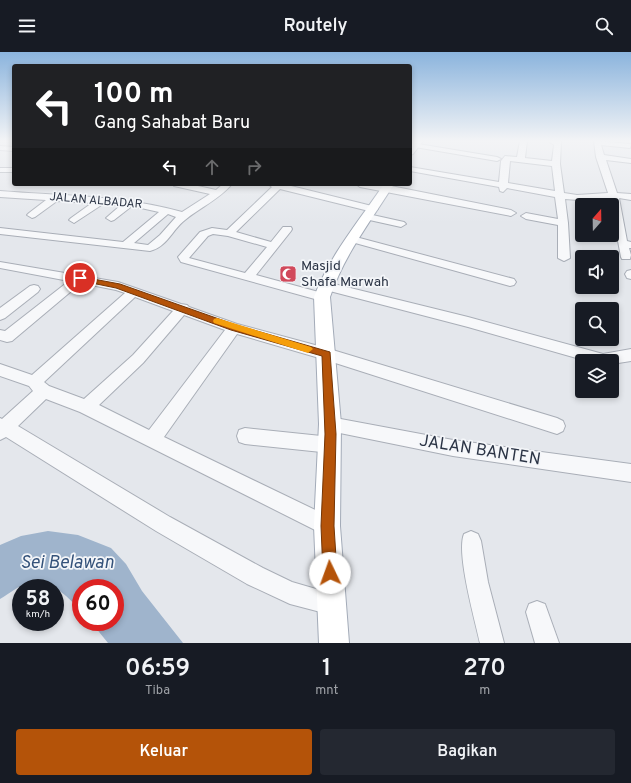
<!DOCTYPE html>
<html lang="id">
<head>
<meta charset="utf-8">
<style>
	body { margin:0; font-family:Overpass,sans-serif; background:#242831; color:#f1f3f6; height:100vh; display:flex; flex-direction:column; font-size:15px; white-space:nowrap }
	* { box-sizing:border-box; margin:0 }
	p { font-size:13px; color:#9ea1a6 }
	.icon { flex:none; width:22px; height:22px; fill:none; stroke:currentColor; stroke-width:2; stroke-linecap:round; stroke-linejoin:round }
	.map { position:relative; height:591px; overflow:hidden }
	.side { display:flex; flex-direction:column; background:#171b24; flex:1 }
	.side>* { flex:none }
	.banner { position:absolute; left:12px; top:12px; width:400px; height:122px; border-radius:4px; box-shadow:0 2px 6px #0003; background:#202124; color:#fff; overflow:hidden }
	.needle { width:26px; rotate:20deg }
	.fabs { position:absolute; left:575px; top:146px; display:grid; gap:8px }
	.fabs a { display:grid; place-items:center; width:44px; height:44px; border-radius:4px; background:#171b24; box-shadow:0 2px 6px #0003; font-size:20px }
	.speed { position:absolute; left:12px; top:527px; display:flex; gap:8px; font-size:20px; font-weight:700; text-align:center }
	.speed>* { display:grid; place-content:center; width:52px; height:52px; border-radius:50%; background:#171b24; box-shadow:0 2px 6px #0003; line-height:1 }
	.speed small { font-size:10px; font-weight:400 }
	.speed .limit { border:6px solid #d22; background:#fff; color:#111 }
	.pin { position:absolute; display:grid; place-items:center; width:34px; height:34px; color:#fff; margin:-17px; border:2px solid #fff; border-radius:50%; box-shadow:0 1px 4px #0007 }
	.me { position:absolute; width:44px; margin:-22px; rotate:357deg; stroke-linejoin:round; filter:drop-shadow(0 0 3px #0008) }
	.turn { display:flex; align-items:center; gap:14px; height:84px; padding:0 16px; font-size:18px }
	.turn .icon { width:52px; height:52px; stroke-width:2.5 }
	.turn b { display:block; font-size:28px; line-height:34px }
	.lanes { display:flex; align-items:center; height:38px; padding:0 16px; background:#0003; justify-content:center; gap:20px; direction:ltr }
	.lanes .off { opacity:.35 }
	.eta { display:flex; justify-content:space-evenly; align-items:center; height:68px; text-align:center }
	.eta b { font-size:24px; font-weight:600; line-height:28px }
	.cta { display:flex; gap:8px; margin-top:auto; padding:8px 16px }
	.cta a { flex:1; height:46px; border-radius:4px; background:#b45309; color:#fff; font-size:16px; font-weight:600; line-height:46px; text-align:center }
	.cta a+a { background:#242831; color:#f1f3f6 }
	header { display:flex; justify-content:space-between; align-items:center; height:52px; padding:0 16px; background:#171b24; font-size:18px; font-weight:600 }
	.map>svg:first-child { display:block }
	.water { fill:#9fb4cc }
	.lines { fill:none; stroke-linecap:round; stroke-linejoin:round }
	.minor-casing { stroke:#a9aeb7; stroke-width:2 }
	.major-casing { stroke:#a3abb8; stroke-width:2 }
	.minor { fill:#f7f8fa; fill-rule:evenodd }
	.major { fill:#fff; fill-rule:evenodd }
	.route { fill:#b45309; stroke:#753606 }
	.slow { fill:#f59e0b }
	.labels { text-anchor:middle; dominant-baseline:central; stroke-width:3.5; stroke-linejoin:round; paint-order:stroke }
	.far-street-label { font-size:12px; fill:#2b3445; stroke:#f4f6f9 }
	.poi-label { font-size:14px; fill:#2b3445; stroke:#f4f6f9; text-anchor:start }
	.near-street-label { font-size:17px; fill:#2b3445; stroke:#f4f6f9 }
	.near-water-label { font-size:18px; font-style:italic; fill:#34527a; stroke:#f4f6f9 }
</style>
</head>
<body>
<header><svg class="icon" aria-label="menu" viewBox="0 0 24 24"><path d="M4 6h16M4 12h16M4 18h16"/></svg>Routely<svg class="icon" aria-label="search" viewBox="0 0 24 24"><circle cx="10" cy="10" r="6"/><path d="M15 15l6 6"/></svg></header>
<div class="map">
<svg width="631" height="591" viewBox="0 0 631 591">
	<rect width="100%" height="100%" fill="#e4e7ec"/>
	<path class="water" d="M48,479L78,483L111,496L126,512L142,539L183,591H108L91,570H115V536H81V559C68,545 48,524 28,531C18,534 9,542 0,547V493L21,484Z"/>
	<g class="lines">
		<g class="minor-casing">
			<g id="minor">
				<path d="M520,89H527L525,106L552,109L554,93L548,89H557L561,90L560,112L564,141L577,143L608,141L596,105L594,89L631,92L630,96L601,93L604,103L631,107V111L606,108L617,141L631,142V148L619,146L627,189L631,190V196H629L631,203L630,207H622L621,205L610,146L592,149L565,147L568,171L570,206L564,209L558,206V173L526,167L521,164L526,161L558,167L555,145L507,136L503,140L500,139L499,135L410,119V115L499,130L501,109L505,104L517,105ZM510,109L552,114L555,139L508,131Z"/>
				<polygon points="412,91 497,105 501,107 497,109 415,95 412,95"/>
				<polygon points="0,94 14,95 14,99 0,98"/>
				<rect x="0" y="116" width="14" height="4"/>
				<path d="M173,132H189L216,138L223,132H232C220,147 199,156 185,168C172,178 167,195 150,199L0,182V176L123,190L159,160L132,154L114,168L111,169L106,166L121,153L103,152L74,171L69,168L71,166L92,151L57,149L35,165L32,166L27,163L29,161L46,148L0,145V139C61,144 122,143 182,160L210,142L174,134ZM168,162L176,165L160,183L148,193L134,191Z"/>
				<path d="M268,132H283L376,155L378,157L373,160L280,137L236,180L271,190L283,175H291L292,177L291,179L256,223L326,242L328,245L326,248L322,249L181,210L178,205L200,180L212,176L227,178L272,135ZM213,182L228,184L267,195L245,221L189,206L208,184Z"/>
				<polygon points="356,132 386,133 511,158 516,161 511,164 360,135"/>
				<polygon points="368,162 404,170 406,172 401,175 365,167 363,165"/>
				<polygon points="352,184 514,227 516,230 514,233 510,234 348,189 347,187"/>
				<path d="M0,210L118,230L181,252L187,253L189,255L237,272L326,296L557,366L563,369L565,374L563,379L557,382L326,308L237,282L164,385L334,467L337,474L334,481L327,484L80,360L46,347L18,374L170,465L263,516L292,530L340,544L343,552L340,560L332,563L290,552L247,532L156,479L6,385L0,388V366L2,367L33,339L29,334L0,324V312L32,323L125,241L116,238L81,231L12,289L7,290L0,288V278L5,279L69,229L0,216ZM135,245L173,259L133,303L84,347L49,334L44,330ZM184,263L225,278L149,378L99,353L143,311Z"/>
				<polygon points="631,218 631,227 627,226 625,222 627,219"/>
				<polygon points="326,230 468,265 603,302 631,297 631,309 612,312 612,309 587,309 468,275 322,237 320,234 322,231"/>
				<polygon points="34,233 38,234 40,237 38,240 5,266 0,268 0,256 30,234"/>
				<polygon points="330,365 453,388 631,412 631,430 453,404 330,379 324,377 322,372 324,367"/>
				<polygon points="245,376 331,385 337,387 340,393 337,399 331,401 245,392 239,390 237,384 239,378"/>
				<path d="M471,479L478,482L481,489L488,530L504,591H480C475,568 456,501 464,482Z"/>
				<polygon points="537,549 545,552 559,591 535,591 526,560 529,552"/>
			</g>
		</g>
		<g class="major-casing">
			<g id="major">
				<polygon points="414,89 423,89 413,102 410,103 410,93"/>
				<path d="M384,132H394C371,169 344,203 330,245L341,372L340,474L349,591H319L314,474L319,372L314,245C330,203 359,169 384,132Z"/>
			</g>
		</g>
		<use href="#minor" class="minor"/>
		<use href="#major" class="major"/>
	</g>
	<linearGradient id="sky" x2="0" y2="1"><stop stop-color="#8bb4dd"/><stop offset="0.52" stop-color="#f3f4f6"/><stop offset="1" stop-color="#f3f4f6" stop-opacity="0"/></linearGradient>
	<rect width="631" height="171" fill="url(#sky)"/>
	<polygon class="route" points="77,224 120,232 236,273 330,300 336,382 334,474 337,521 335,526 330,528 325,526 323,521 321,474 325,382 322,304 231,278 116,236 77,228"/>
	<polygon class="slow" points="217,266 311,295 313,297 308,301 214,271 213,269 214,267"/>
	<defs>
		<g id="mosque-square" transform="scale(0.9)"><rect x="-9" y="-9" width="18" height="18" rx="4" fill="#d1495b" stroke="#f4f6f9"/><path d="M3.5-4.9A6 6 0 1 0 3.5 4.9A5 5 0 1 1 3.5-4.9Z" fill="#fff"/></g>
	</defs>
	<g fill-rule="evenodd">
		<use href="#mosque-square" x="288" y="222"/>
	</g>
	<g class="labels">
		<g class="far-street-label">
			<text transform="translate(96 149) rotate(5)">JALAN ALBADAR</text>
		</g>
		<g class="poi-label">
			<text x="301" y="214">Masjid<tspan x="301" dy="16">Shafa Marwah</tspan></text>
		</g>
		<g class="near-street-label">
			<text transform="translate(480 399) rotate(9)">JALAN BANTEN</text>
		</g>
		<g class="near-water-label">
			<text x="67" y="511">Sei Belawan</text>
		</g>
	</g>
</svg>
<div class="fabs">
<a><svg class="needle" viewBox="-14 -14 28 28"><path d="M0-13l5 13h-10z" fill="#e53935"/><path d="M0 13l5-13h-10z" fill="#9ea1a6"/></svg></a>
<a><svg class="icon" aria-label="sound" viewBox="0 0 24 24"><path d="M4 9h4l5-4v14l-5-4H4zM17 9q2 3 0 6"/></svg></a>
<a><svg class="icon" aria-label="search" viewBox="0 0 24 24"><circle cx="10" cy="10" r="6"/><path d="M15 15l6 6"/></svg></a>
<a><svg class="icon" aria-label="layers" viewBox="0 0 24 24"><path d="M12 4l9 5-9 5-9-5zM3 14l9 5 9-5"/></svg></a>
</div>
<div class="speed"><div>58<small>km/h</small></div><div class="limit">60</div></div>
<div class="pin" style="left:80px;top:226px;background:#d93025"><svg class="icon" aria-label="arrive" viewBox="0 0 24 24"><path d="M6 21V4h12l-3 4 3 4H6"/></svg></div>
<svg class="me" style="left:330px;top:521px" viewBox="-20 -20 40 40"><circle r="19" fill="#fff"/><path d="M0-13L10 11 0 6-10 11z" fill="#b45309"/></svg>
<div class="banner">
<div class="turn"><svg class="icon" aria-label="left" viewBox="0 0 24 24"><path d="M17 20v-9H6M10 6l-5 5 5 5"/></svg><div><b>100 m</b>Gang Sahabat Baru</div></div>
<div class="lanes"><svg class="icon" aria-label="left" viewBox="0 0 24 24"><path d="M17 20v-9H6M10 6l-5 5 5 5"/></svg><svg class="icon off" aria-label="ahead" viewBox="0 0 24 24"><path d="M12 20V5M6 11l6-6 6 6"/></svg><svg class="icon off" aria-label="right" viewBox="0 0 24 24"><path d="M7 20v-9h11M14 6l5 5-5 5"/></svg></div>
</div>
</div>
<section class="side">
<div class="eta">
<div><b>06:59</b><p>Tiba</p></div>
<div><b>1</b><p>mnt</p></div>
<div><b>270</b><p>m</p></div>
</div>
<div class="cta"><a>Keluar</a><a>Bagikan</a></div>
</section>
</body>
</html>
